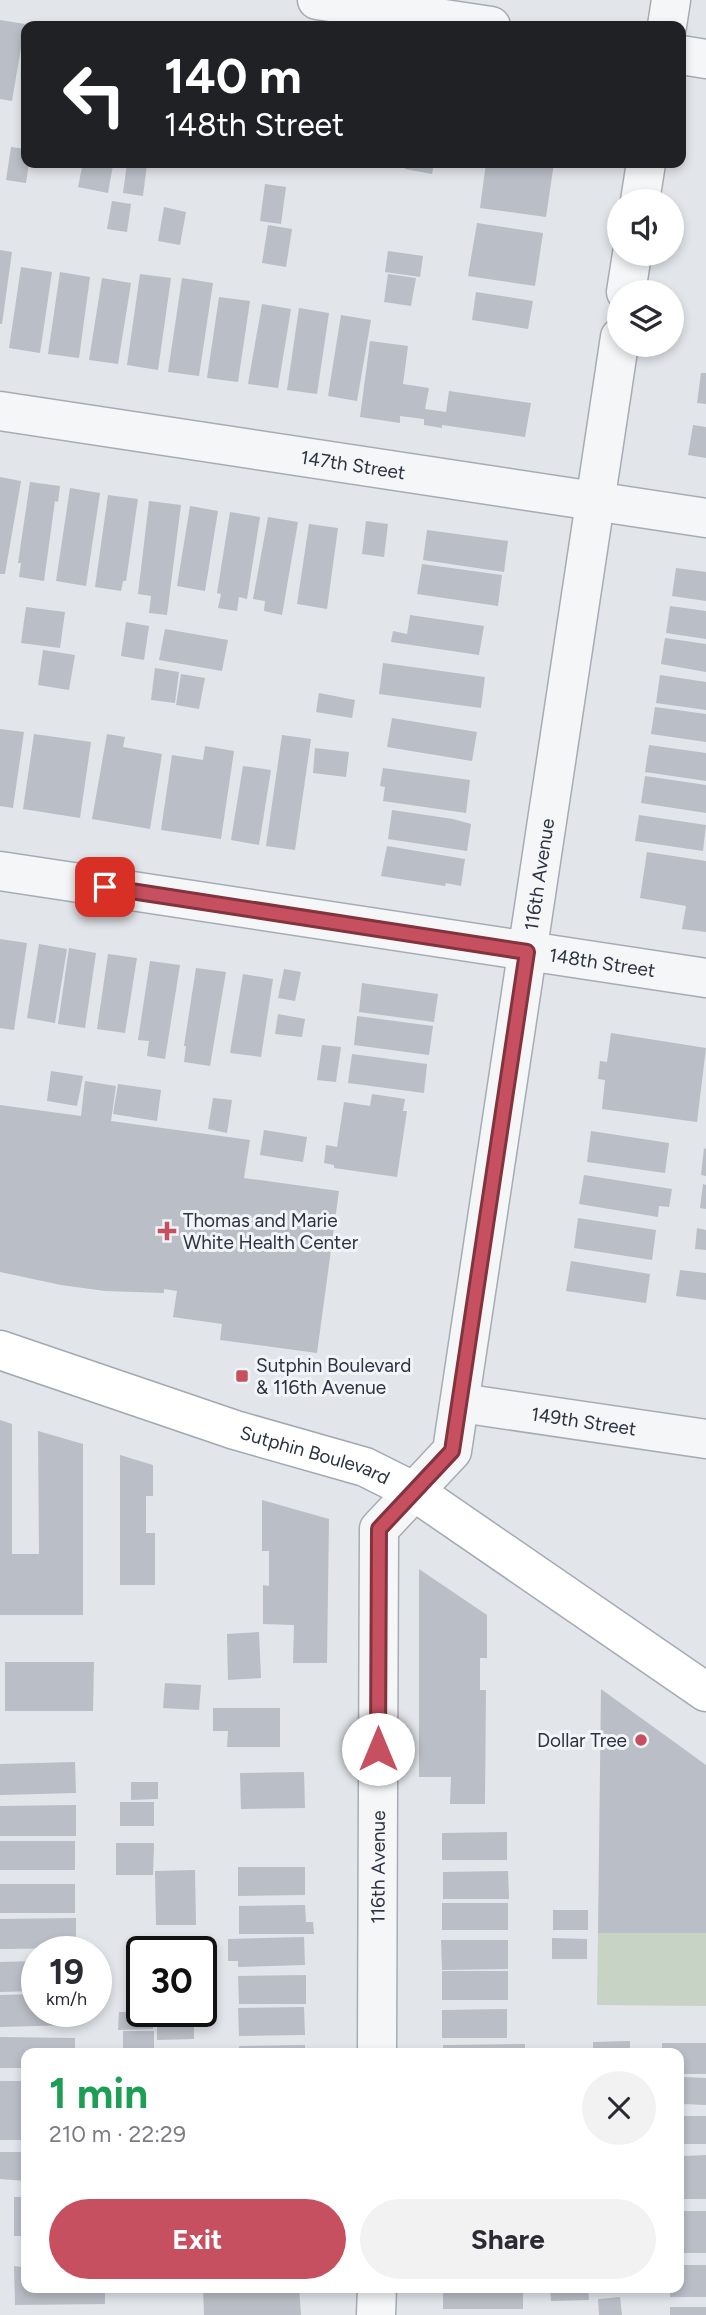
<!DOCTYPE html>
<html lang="en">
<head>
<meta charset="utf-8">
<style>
	body { margin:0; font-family:Figtree,sans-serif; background:#f2f2f3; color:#2b2b33; height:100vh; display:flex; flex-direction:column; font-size:26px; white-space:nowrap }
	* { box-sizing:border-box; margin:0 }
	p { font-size:23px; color:#7c7c81 }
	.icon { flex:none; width:38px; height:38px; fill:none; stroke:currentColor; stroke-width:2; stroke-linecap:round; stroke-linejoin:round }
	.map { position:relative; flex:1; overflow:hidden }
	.panel { position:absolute; left:21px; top:2048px; width:663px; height:245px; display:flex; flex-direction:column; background:#fff; border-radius:14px; box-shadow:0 4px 10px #0003 }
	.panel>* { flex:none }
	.guide { position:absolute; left:21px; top:21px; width:665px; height:147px; border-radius:14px; box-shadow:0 4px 10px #0003; background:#202124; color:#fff; overflow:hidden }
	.controls { position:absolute; left:607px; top:189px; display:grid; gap:14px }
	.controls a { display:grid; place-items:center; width:77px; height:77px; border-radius:50%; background:#fff; box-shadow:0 4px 10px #0003; font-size:35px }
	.speed { position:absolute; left:21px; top:1936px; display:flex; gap:14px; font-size:35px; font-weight:700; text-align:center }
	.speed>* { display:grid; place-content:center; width:91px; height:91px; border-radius:50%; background:#fff; box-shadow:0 4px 10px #0003; line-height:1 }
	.speed small { font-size:18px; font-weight:400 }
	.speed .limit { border:4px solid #111; border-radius:10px; background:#fff; color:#111 }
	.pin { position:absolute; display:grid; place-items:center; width:60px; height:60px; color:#fff; margin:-30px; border-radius:14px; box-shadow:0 4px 10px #0006 }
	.me { position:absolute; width:77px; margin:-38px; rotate:0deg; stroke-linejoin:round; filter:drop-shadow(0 0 5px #0008) }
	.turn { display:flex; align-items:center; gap:24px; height:147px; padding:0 28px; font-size:32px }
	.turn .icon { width:91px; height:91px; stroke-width:2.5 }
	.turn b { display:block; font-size:49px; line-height:60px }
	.round { display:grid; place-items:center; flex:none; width:74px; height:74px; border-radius:37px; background:#f2f2f3 }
	.overview { display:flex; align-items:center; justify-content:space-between; height:119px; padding:0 28px }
	h1 { font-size:42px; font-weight:700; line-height:52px; color:#1e9e55 }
	.action { display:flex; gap:14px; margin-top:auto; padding:14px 28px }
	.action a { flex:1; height:80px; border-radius:42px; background:#c6505f; color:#fff; font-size:28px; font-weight:700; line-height:80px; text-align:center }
	.action a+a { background:#f2f2f3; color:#2b2b33 }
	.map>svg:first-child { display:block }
	.green { fill:#c7d3c4 }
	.building { fill:#babec6 }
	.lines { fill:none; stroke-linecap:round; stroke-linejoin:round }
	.minor-casing { stroke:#a7acb4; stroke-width:41 }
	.major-casing { stroke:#a2a9b4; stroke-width:41 }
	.minor { stroke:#f5f6f8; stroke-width:38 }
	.major { stroke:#fff; stroke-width:38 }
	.route-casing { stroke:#81343e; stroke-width:18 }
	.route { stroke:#c6505f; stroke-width:12 }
	.poi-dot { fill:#c6505f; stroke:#f2f4f7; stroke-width:2.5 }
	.labels { text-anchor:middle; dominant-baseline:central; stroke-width:6; stroke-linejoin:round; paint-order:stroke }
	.street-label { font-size:19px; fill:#2b3240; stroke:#f2f4f7 }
	.poi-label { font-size:19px; fill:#2b3240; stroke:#f2f4f7; text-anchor:start }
</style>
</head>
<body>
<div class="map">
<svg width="706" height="2315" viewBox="0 0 706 2315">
	<rect width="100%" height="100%" fill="#e2e5ea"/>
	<polygon class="green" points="598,1933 706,1933 706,2006 597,2005"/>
	<g class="building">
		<polygon points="0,20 25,24 12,101 0,99"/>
		<polygon points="11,147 26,149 26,163 29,163 26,183 6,180"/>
		<polygon points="83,163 113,165 108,193 78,187"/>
		<polygon points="127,163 147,164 143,196 123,193"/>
		<polygon points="406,163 434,163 432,174 405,169"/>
		<polygon points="486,163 554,163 546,217 480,208"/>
		<polygon points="265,184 286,187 281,224 260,221"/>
		<polygon points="112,201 131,204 127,232 107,229"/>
		<polygon points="164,207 186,212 180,245 158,241"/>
		<polygon points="477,223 543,233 535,286 468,276"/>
		<polygon points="268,225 292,229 286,267 262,263"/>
		<polygon points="0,250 12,252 2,324 0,324"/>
		<polygon points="388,251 423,256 420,277 385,272"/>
		<polygon points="21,267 52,272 40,353 9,348"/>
		<polygon points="60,272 90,277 79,358 48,354"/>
		<polygon points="140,274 171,278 158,370 127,365"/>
		<polygon points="388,274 416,278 411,306 384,302"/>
		<polygon points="102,278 131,283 118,364 89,360"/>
		<polygon points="182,278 213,283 199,376 168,372"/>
		<polygon points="476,292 533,301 528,329 472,320"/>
		<polygon points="219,297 250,301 238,382 207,378"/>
		<polygon points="262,304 291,309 278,388 248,384"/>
		<polygon points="299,308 329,313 317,394 287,390"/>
		<polygon points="341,315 371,320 357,401 328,396"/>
		<polygon points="370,341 408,346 403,384 429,388 425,409 446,412 449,391 531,403 525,437 442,425 442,428 424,425 424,419 400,416 400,423 360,417"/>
		<polygon points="701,373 706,373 706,404 697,403"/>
		<polygon points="693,425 706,427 706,458 688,455"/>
		<polygon points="0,477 21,481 5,574 0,574"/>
		<polygon points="30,482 60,486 58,502 55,501 44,581 19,577 21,563 18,563"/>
		<polygon points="70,488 100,493 86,586 56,581"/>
		<polygon points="108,495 138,499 126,581 123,581 121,591 95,587"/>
		<polygon points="149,501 181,505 167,615 149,613 151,596 138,594"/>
		<polygon points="190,506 218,511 205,591 177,586"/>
		<polygon points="230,512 260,517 247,599 239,597 237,611 218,608 221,594 217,593"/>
		<polygon points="268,517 298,522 282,615 264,611 265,601 253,599"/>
		<polygon points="366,521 388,524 384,557 362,554"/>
		<polygon points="309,524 338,528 327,609 297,604"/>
		<polygon points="427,530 508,541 504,572 423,560"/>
		<polygon points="422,564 502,575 498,606 417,594"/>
		<polygon points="676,568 706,572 706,601 672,596"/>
		<polygon points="670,606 706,611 706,639 666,633"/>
		<polygon points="26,607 65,612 60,648 21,643"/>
		<polygon points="410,615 484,626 479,655 391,642 393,631 407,634"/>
		<polygon points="126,622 149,626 144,660 121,656"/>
		<polygon points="165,629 228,640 222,671 159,660"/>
		<polygon points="665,638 706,644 706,672 661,664"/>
		<polygon points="43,650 75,655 69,690 38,685"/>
		<polygon points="383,663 485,677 481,708 379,694"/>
		<polygon points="155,668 179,672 175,703 151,700"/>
		<polygon points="181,674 205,678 199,709 176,705"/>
		<polygon points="660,675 706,682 706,710 656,703"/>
		<polygon points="319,693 355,700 352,718 316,712"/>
		<polygon points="655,707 706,714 706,742 651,734"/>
		<polygon points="392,718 477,732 472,761 387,747"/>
		<polygon points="0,729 24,732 13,808 0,806"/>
		<polygon points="34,734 91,742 80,818 23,809"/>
		<polygon points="107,734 125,737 123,747 162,754 150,829 92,819"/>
		<polygon points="282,735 311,739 295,850 266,846"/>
		<polygon points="649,745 706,753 706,781 645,772"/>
		<polygon points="205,746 234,751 221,839 161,830 172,755 203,760"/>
		<polygon points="315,748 349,752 346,777 313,773"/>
		<polygon points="243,766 271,770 259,845 231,840"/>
		<polygon points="383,768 470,780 466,813 383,801 385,787 380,786"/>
		<polygon points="645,776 706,785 706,813 641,803"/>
		<polygon points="392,810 453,819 471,824 467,851 388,839"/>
		<polygon points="639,815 706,825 703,851 635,841"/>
		<polygon points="387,846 465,859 461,886 446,883 445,886 381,876"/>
		<polygon points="647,852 706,861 706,932 682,929 686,906 640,898"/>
		<polygon points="0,939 27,943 14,1030 0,1028"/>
		<polygon points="39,944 67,949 55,1023 27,1018"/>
		<polygon points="69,948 96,953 85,1028 58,1024"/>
		<polygon points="108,954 137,958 125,1033 97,1029"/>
		<polygon points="150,961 180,965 165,1059 147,1056 149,1041 138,1040"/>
		<polygon points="196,968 226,972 210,1066 184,1062 186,1046 184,1046"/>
		<polygon points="284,969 301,972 295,1001 278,998"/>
		<polygon points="243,974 273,979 261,1057 230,1053"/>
		<polygon points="362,983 438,994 434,1022 359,1012"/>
		<polygon points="278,1014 305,1019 302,1037 275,1034"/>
		<polygon points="357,1016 433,1026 429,1055 354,1045"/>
		<polygon points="611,1033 706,1048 697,1122 602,1109 605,1080 598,1079 600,1061 607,1062"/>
		<polygon points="322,1045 341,1047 336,1082 317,1080"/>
		<polygon points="352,1054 427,1064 424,1093 348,1083"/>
		<polygon points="51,1071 83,1076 77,1106 47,1101"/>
		<polygon points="85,1081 116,1086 111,1121 250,1140 244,1178 339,1191 317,1353 220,1340 222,1324 173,1317 177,1291 164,1289 164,1293 105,1291 61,1285 0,1272 0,1105 81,1116"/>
		<polygon points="118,1084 161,1090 157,1121 113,1114"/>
		<polygon points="372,1094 405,1099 403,1111 407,1111 397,1177 334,1168 334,1165 324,1163 326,1145 337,1147 344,1102 370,1106"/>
		<polygon points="213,1098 232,1100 227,1133 208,1129"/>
		<polygon points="264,1130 307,1137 303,1162 260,1155"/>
		<polygon points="591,1131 669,1143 665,1173 587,1162"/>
		<polygon points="704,1148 706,1149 706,1176 701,1175"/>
		<polygon points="584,1175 672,1189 669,1207 659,1206 658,1217 579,1204"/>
		<polygon points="703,1184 706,1185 706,1209 700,1208"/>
		<polygon points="578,1218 656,1230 652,1260 574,1248"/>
		<polygon points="697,1228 706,1230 706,1250 695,1249"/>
		<polygon points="571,1261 650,1274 646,1303 566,1291"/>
		<polygon points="680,1270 706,1273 706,1300 676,1296"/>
		<polygon points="0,1420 12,1424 12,1554 39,1554 38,1431 83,1444 83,1615 0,1615"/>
		<polygon points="120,1455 153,1465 153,1496 146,1496 146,1533 155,1533 155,1585 120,1585"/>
		<polygon points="262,1500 329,1519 327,1663 293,1663 294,1625 263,1624 263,1585 269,1586 269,1551 262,1551"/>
		<polygon points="419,1569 487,1615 487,1658 480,1658 480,1690 486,1690 485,1804 450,1804 451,1777 419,1777"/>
		<polygon points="259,1632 261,1678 228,1680 227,1634"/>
		<polygon points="5,1662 94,1662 93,1711 5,1711"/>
		<polygon points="165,1683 201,1685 199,1710 163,1708"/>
		<polygon points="601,1689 706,1765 706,1933 598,1933"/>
		<polygon points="213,1708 280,1708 280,1747 227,1747 228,1731 213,1731"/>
		<polygon points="75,1762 76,1793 0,1795 0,1764"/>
		<polygon points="304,1772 305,1808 241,1809 240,1773"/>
		<polygon points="131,1782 158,1782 158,1799 131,1800"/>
		<rect x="120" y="1802" width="34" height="24"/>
		<polygon points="76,1805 76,1836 0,1836 0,1806"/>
		<polygon points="507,1832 507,1860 442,1860 442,1833"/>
		<rect x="0" y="1841" width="75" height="29"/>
		<polygon points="116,1843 154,1843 153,1875 116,1875"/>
		<polygon points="238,1867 305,1867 305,1895 238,1896"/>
		<polygon points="195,1870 196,1925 156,1925 155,1871"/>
		<polygon points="508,1871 509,1899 443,1899 443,1872"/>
		<rect x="0" y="1884" width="75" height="29"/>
		<rect x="442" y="1903" width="66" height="27"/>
		<polygon points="305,1905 306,1922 313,1922 314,1934 239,1934 239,1906"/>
		<rect x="553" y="1910" width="35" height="20"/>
		<polygon points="76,1918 76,1948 0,1949 0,1919"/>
		<polygon points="304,1937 305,1965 238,1967 238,1961 228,1961 228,1939"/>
		<polygon points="552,1938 587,1939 587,1959 552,1959"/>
		<polygon points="441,1940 508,1940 508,1969 442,1970"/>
		<polygon points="192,1944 192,1951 158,1951 158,1945"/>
		<polygon points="37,1961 37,1991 0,1992 0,1962"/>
		<rect x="442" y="1971" width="66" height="29"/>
		<polygon points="306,1975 306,2004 239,2004 238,1976"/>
		<polygon points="37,1994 37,2011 75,2011 75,2025 0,2027 0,1995"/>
		<polygon points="304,2007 305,2035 239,2036 238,2008"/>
		<polygon points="507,2009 507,2038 442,2038 442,2010"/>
		<polygon points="119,2012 153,2012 153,2029 118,2030"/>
		<polygon points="194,2015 194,2039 157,2040 157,2016"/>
		<polygon points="123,2031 154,2031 154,2050 123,2051"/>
		<polygon points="0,2037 75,2038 75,2053 26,2053 26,2068 0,2068"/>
		<polygon points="630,2041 630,2053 593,2053 593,2042"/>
		<polygon points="662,2043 706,2043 706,2074 679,2074 679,2053 662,2053"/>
		<polygon points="525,2044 525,2053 443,2053 443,2045"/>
		<polygon points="305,2045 305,2053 239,2053 239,2046"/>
		<polygon points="683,2077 706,2078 706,2105 683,2104"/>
		<rect x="0" y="2081" width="26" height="59"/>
		<rect x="682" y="2116" width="24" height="28"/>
		<polygon points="0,2152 26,2152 26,2181 0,2179"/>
		<polygon points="706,2155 706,2199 683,2199 683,2196 679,2196 679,2172 684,2172 684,2156"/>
		<polygon points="14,2197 26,2197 26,2287 105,2287 105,2304 15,2305 14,2266 22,2267 22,2236 14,2236"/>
		<polygon points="683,2211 706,2211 706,2253 683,2253 683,2250 679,2250 679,2225 683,2225"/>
		<polygon points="679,2265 706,2265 706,2297 670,2297 670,2287 679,2287"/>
		<polygon points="203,2287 299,2287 301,2315 204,2315"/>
		<rect x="443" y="2287" width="80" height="22"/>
		<polygon points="550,2287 588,2287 589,2300 551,2301"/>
		<polygon points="620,2297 622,2315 599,2315 598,2299"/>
		<rect x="670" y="2307" width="36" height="8"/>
	</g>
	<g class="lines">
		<g class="minor-casing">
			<g id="minor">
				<polyline points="317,0 491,26"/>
				<polyline points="667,26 671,0"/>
				<polyline points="681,55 706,59"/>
				<polyline points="640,201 646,163"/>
				<polyline points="626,292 632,254"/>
				<path id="s1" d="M0,411L706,518"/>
				<path id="s2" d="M0,871L706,978"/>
				<path id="s3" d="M461,1403L706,1439"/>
				<path id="s4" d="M377,2053L379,1529L452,1451L620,337"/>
				<polyline points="376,2315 377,2287"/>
			</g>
		</g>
		<g class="major-casing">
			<g id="major">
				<path id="s5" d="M0,1350L235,1430L365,1467L415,1492L706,1692"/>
			</g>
		</g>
		<use href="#minor" class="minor"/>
		<use href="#major" class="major"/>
	</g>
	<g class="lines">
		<g class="route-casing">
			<polyline id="route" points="105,887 527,952 452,1451 379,1529 378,1749"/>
		</g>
		<use href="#route" class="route"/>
	</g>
	<g class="poi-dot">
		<path d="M163.5 1220.5h7v7h7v7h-7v7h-7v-7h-7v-7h7z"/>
		<rect x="235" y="1369" width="14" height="14" rx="3.5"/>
		<circle cx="641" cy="1740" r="7"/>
	</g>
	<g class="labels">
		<g class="street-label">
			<text stroke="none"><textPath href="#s1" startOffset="357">147th Street</textPath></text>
			<text stroke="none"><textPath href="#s4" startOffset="1214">116th Avenue</textPath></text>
			<text stroke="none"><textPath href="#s2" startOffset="609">148th Street</textPath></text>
			<text stroke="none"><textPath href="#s3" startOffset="124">149th Street</textPath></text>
			<text stroke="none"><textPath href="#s5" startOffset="332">Sutphin Boulevard</textPath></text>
			<text stroke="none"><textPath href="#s4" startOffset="186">116th Avenue</textPath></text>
		</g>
		<g class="poi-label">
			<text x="183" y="1220">Thomas and Marie<tspan x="183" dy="22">White Health Center</tspan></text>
			<text x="256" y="1365">Sutphin Boulevard<tspan x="256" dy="22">&amp; 116th Avenue</tspan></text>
			<text x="627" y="1740" text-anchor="end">Dollar Tree</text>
		</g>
	</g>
</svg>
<div class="controls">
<a><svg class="icon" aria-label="sound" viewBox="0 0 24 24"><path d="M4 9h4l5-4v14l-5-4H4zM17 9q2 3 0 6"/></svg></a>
<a><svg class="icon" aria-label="layers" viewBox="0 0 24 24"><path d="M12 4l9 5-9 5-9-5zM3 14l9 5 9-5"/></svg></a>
</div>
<div class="speed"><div>19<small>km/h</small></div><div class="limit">30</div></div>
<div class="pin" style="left:105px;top:887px;background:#d93025"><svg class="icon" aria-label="arrive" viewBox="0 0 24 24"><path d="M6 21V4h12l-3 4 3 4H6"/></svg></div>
<svg class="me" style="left:378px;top:1749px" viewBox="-20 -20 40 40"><circle r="19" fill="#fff"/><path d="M0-13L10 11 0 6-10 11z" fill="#c6505f"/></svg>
<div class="guide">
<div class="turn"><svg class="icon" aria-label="left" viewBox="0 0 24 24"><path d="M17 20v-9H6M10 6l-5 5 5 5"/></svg><div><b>140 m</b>148th Street</div></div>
</div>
<section class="panel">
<div class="overview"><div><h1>1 min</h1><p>210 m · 22:29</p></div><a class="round"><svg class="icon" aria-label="close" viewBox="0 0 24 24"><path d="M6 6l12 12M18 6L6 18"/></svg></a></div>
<div class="action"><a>Exit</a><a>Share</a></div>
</section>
</div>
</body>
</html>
